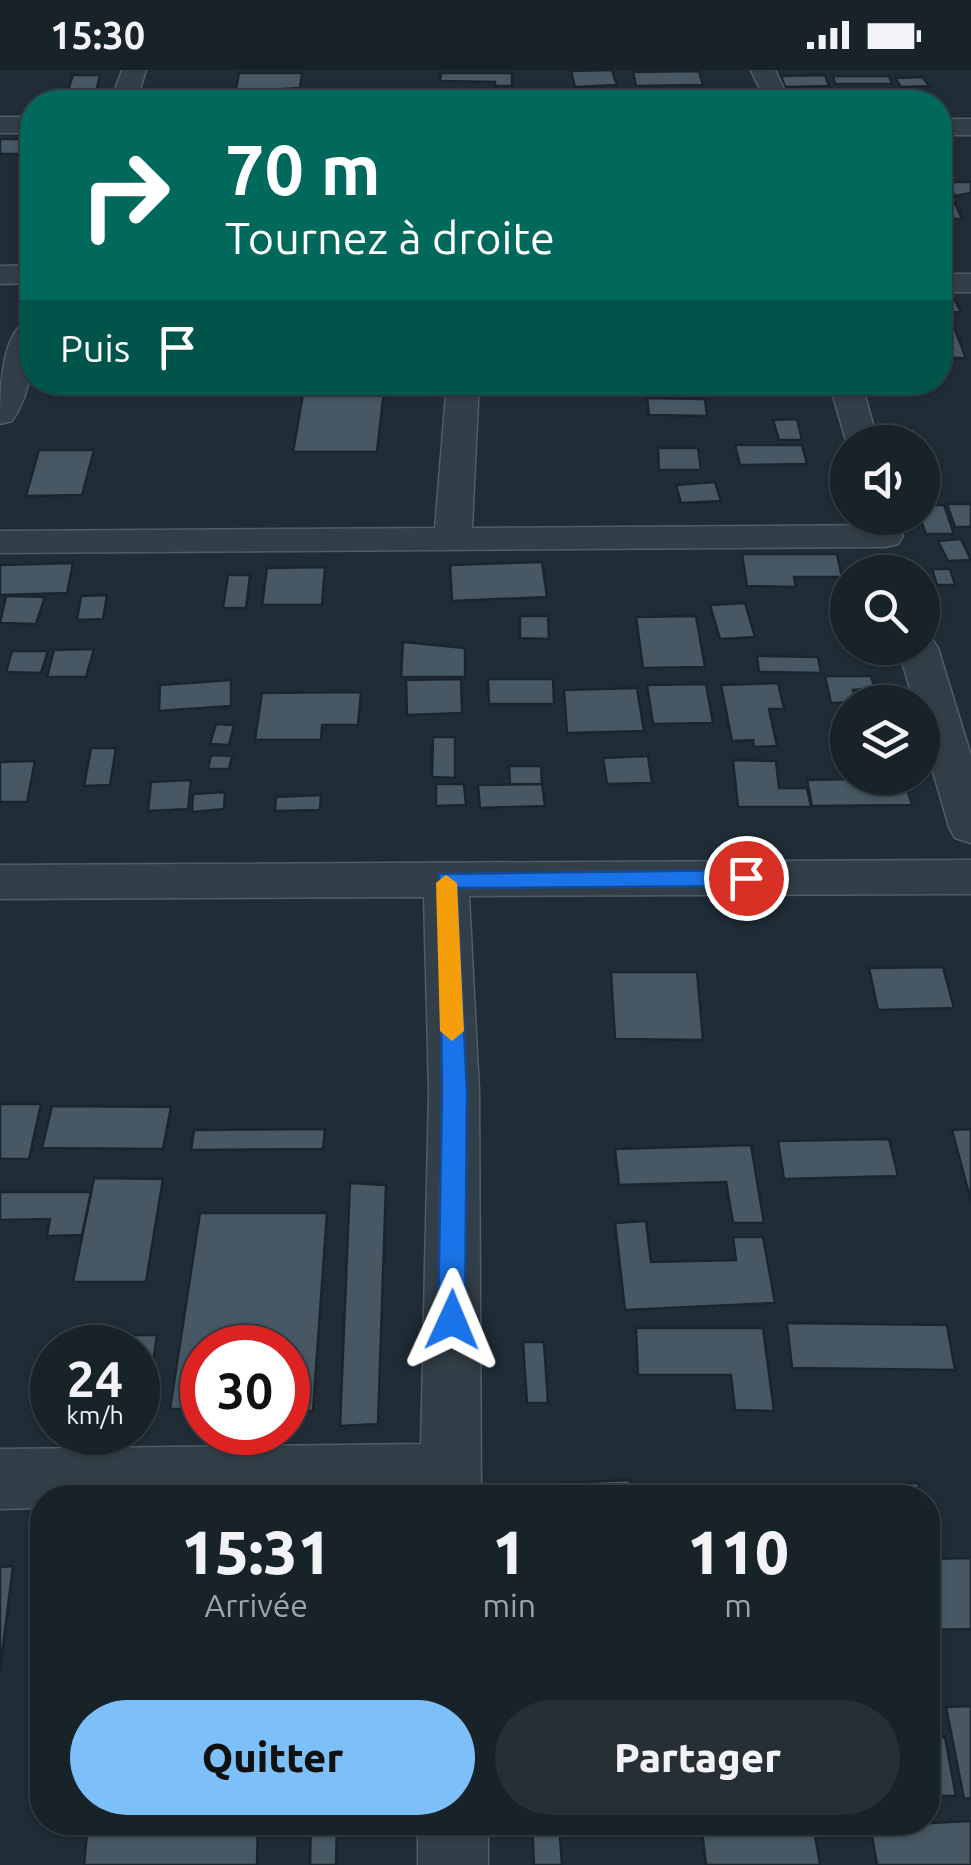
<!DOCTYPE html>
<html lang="fr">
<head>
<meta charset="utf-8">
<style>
	body { margin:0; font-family:Ubuntu,sans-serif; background:#252f35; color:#f1f3f6; height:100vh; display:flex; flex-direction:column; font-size:38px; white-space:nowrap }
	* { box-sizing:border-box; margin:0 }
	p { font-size:32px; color:#9fa4a8 }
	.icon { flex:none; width:55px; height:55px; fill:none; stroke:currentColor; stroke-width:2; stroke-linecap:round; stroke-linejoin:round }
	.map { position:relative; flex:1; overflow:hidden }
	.sheet { position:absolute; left:30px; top:1415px; width:910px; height:350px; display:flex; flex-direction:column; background:#182229; border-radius:40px; box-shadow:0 2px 8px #0004,0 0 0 2px #363f46 }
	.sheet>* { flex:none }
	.banner { position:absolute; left:20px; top:20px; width:932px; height:305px; border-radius:40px; box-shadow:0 2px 8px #0004,0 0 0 2px #363f46; background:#00695c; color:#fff; overflow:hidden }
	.tools { position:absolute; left:830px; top:355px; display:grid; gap:20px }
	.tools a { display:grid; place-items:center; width:110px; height:110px; border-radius:50%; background:#182229; box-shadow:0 2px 8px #0004,0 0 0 2px #363f46; font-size:50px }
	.speed { position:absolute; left:30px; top:1255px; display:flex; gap:20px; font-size:50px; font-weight:700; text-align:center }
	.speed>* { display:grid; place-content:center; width:130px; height:130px; border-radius:50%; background:#182229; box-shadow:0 2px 8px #0004,0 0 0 2px #363f46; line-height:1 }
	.speed small { font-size:25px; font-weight:400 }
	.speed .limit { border:15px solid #d22; background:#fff; color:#111 }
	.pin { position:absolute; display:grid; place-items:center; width:85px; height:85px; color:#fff; margin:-42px; border:5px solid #fff; border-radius:50%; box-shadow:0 2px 10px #0007 }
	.me { position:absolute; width:110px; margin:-55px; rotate:1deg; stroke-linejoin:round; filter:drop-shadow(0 0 8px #0008) }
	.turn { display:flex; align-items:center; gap:35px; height:210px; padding:0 40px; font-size:45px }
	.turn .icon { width:130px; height:130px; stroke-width:2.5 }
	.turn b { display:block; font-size:70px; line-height:85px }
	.then { display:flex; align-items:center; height:95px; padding:0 40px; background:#0003; gap:20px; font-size:38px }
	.eta { display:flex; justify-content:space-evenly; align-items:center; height:170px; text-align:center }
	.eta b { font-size:60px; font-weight:800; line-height:70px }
	.cta { display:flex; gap:20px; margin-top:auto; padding:20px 40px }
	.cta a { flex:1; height:115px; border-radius:60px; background:#7dbff9; color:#111; font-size:40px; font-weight:800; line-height:115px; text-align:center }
	.cta a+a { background:#252f35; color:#f1f3f6 }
	.status { display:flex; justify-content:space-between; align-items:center; height:70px; padding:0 50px; background:#182229; direction:ltr }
	.status svg { height:28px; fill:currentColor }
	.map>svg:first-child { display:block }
	.building { fill:#475864; stroke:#1b252e; stroke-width:2.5 }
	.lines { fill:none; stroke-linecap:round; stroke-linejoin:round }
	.minor-casing { stroke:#515d66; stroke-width:3 }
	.minor { fill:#333f48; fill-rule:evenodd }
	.route { fill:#1a73e8; stroke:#114b97; stroke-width:2.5 }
	.slow { fill:#f59e0b }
</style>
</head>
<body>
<div class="status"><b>15:30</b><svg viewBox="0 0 49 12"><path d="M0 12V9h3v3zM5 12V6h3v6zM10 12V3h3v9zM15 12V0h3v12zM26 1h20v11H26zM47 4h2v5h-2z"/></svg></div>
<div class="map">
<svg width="971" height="1795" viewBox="0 0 971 1795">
	<rect width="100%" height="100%" fill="#202d37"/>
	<g class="building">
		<polygon points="612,0 617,15 575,17 571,1"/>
		<polygon points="699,1 703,15 636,16 633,2"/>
		<polygon points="239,3 302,3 300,18 248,21 236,19"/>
		<polygon points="441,3 512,3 512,16 495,16 495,12 440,11"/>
		<polygon points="73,5 100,5 95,26 66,26"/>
		<polygon points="825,5 829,16 785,17 781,6"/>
		<polygon points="833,6 889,6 892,14 835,14"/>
		<polygon points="923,7 929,16 901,17 895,8"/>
		<polygon points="210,24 241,25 240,32 177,32"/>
		<polygon points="0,69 32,69 26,84 0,84"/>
		<polygon points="948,112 971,112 971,123 955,126"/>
		<polygon points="940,131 954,131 962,149 940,149"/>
		<polygon points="940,221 950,221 961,242 947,243"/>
		<polygon points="940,252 952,252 966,288 940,288 940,273 944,273"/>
		<polygon points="305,312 385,312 377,382 293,382"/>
		<polygon points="647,328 705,329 707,346 649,345"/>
		<polygon points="797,349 802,370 779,370 773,350"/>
		<polygon points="915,358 920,372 892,372 887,359"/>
		<polygon points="735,375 802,375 807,394 740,395"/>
		<polygon points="658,378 698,378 701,400 659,400"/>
		<polygon points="39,380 94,380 82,425 26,426"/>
		<polygon points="715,412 721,431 681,433 676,415"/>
		<polygon points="947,434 971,434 971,457 955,457"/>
		<polygon points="922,435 944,435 954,464 926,464 920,448"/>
		<polygon points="961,469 971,490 948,491 938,471"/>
		<polygon points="742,484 837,484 842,507 794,507 796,517 747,516"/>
		<polygon points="542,492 547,527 452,531 450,495"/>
		<polygon points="73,493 67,523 0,525 0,495"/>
		<polygon points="325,497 322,535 262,535 267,498"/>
		<polygon points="932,499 950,499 955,515 937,515"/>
		<polygon points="228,505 250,505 246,538 223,538"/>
		<polygon points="107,525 103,549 77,550 81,526"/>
		<polygon points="6,526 45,527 36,554 0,553"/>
		<polygon points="745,533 755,567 720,569 710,535"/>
		<polygon points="520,546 548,546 549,569 520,568"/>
		<polygon points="696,546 705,597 643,598 636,547"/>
		<polygon points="403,572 465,578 465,607 401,607"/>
		<polygon points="94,579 86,607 47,607 54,580"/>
		<polygon points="12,581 48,581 41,603 6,602"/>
		<polygon points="757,586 818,587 821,603 759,602"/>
		<polygon points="825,606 871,606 875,619 853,620 857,632 831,633"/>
		<polygon points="461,609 462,643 407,645 406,610"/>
		<polygon points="488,609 553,609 554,634 489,634"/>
		<polygon points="231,610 231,636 159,641 160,615"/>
		<polygon points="778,613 784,639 769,639 777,676 754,677 753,670 732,671 721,615"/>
		<polygon points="706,614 713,653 653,654 647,615"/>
		<polygon points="637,618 644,661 567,663 564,620"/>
		<polygon points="361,622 358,655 322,655 321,670 255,670 262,623"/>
		<polygon points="216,654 234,655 229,675 210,674"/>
		<polygon points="433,667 455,667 455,708 432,707"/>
		<polygon points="91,678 116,678 110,715 84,716"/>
		<polygon points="211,685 232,686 229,699 208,699"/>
		<polygon points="648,686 652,713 607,714 603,688"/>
		<polygon points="733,690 776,691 779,718 807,718 811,737 738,737"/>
		<polygon points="35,691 27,732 0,732 0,692"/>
		<polygon points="509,696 541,696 542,714 510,715"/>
		<polygon points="904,708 912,735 812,736 807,710"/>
		<polygon points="191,710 188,739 148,741 151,712"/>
		<polygon points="436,714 464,714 466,735 436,736"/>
		<polygon points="542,714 545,736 480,738 478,715"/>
		<polygon points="225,722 224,739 192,742 193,724"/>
		<polygon points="321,725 320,740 275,741 276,727"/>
		<polygon points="943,897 954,938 878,940 869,898"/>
		<polygon points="611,902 697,902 703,970 615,969"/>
		<polygon points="0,1034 41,1034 29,1089 0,1089"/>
		<polygon points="52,1036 171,1037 163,1079 42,1078"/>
		<polygon points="325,1059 323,1079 191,1080 194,1060"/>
		<polygon points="971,1059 971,1131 952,1060"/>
		<polygon points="889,1069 898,1106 784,1109 778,1071"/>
		<polygon points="751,1075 764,1153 733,1153 726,1112 619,1115 615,1079"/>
		<polygon points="94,1108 163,1109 146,1212 73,1212"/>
		<polygon points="350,1113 386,1115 378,1354 340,1356"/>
		<polygon points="0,1122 91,1122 82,1165 47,1166 50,1149 0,1150"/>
		<polygon points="200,1143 327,1143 313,1341 288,1340 288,1278 202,1278 202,1339 170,1339"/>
		<polygon points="646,1151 651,1192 736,1190 733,1167 763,1167 775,1233 625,1240 615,1153"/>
		<polygon points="787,1253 947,1255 955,1300 792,1298"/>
		<polygon points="636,1258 763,1258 774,1341 735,1340 731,1305 638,1305"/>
		<polygon points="111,1265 157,1265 147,1333 138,1333 138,1278 109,1278"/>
		<polygon points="59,1266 104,1266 102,1278 57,1278"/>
		<polygon points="523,1272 544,1272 548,1333 527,1333"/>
		<polygon points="44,1299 52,1299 52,1334 37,1334"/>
		<polygon points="630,1410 632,1428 558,1428 558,1413"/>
		<polygon points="918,1413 921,1428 826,1428 824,1416"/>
		<polygon points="790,1417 792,1428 765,1428 763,1418"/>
		<polygon points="971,1488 971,1559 928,1560 928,1489"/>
		<polygon points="13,1496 0,1601 0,1497"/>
		<polygon points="971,1636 971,1728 964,1729 946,1637"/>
		<polygon points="928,1667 945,1667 956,1726 928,1726"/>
		<polygon points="971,1751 971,1795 877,1795 870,1756"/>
		<polygon points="311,1752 337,1752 336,1795 310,1795"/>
		<polygon points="532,1752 559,1752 562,1795 534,1795"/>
		<polygon points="701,1752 813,1752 820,1795 706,1795"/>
		<polygon points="258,1753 257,1795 84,1795 87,1763"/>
	</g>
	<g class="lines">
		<g class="minor-casing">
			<g id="minor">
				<polygon points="122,0 146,0 136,32 111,32"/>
				<polygon points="751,0 775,0 790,32 766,32"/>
				<rect x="0" y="47" width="32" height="16"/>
				<rect x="940" y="49" width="31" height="16"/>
				<polygon points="32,195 32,213 0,214 0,196"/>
				<rect x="940" y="204" width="31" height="18"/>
				<path d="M32,249C34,283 33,321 12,351L0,354C0,325 0,257 32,249Z"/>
				<polygon points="447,312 479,312 472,458 885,455 898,458 903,466 898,474 885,477 0,483 0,461 435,458"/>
				<polygon points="829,312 861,312 878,372 848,372 848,377"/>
				<polygon points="922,567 932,569 938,578 971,686 971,773 955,768 949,757 922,663 922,632 914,632 898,578 922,578"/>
				<polygon points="971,790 971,824 469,826 479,1021 481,1428 42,1428 42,1438 0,1439 0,1379 421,1374 429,1021 424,827 0,829 0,795"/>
				<rect x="418" y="1752" width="70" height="43"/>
			</g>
		</g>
		<use href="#minor" class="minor"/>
	</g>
	<polygon class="route" points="746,800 757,808 746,816 457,818 467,1021 465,1250 461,1259 452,1262 442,1259 438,1250 442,1021 439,804"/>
	<polygon class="slow" points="446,805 457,813 464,961 452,971 440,961 436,813"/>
</svg>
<div class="tools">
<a><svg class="icon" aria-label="sound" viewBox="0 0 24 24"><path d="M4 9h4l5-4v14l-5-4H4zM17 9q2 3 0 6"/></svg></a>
<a><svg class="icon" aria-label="search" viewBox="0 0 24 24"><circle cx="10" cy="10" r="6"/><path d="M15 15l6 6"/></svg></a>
<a><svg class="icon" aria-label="layers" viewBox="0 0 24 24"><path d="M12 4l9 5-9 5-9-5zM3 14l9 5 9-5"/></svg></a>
</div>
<div class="speed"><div>24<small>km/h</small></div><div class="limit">30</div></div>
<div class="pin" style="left:746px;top:808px;background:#d93025"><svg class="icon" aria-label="arrive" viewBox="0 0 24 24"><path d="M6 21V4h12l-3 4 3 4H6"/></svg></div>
<svg class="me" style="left:452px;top:1250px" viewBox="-20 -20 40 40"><path d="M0-17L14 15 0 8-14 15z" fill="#1a73e8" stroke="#fff" stroke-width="4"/></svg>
<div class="banner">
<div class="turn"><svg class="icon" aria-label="right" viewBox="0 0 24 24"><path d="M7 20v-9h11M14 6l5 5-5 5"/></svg><div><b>70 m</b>Tournez à droite</div></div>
<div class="then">Puis<svg class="icon" aria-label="arrive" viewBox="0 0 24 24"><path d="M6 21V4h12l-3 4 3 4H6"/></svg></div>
</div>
<section class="sheet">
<div class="eta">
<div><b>15:31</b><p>Arrivée</p></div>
<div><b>1</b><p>min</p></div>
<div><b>110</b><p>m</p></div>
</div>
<div class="cta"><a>Quitter</a><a>Partager</a></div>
</section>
</div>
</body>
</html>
